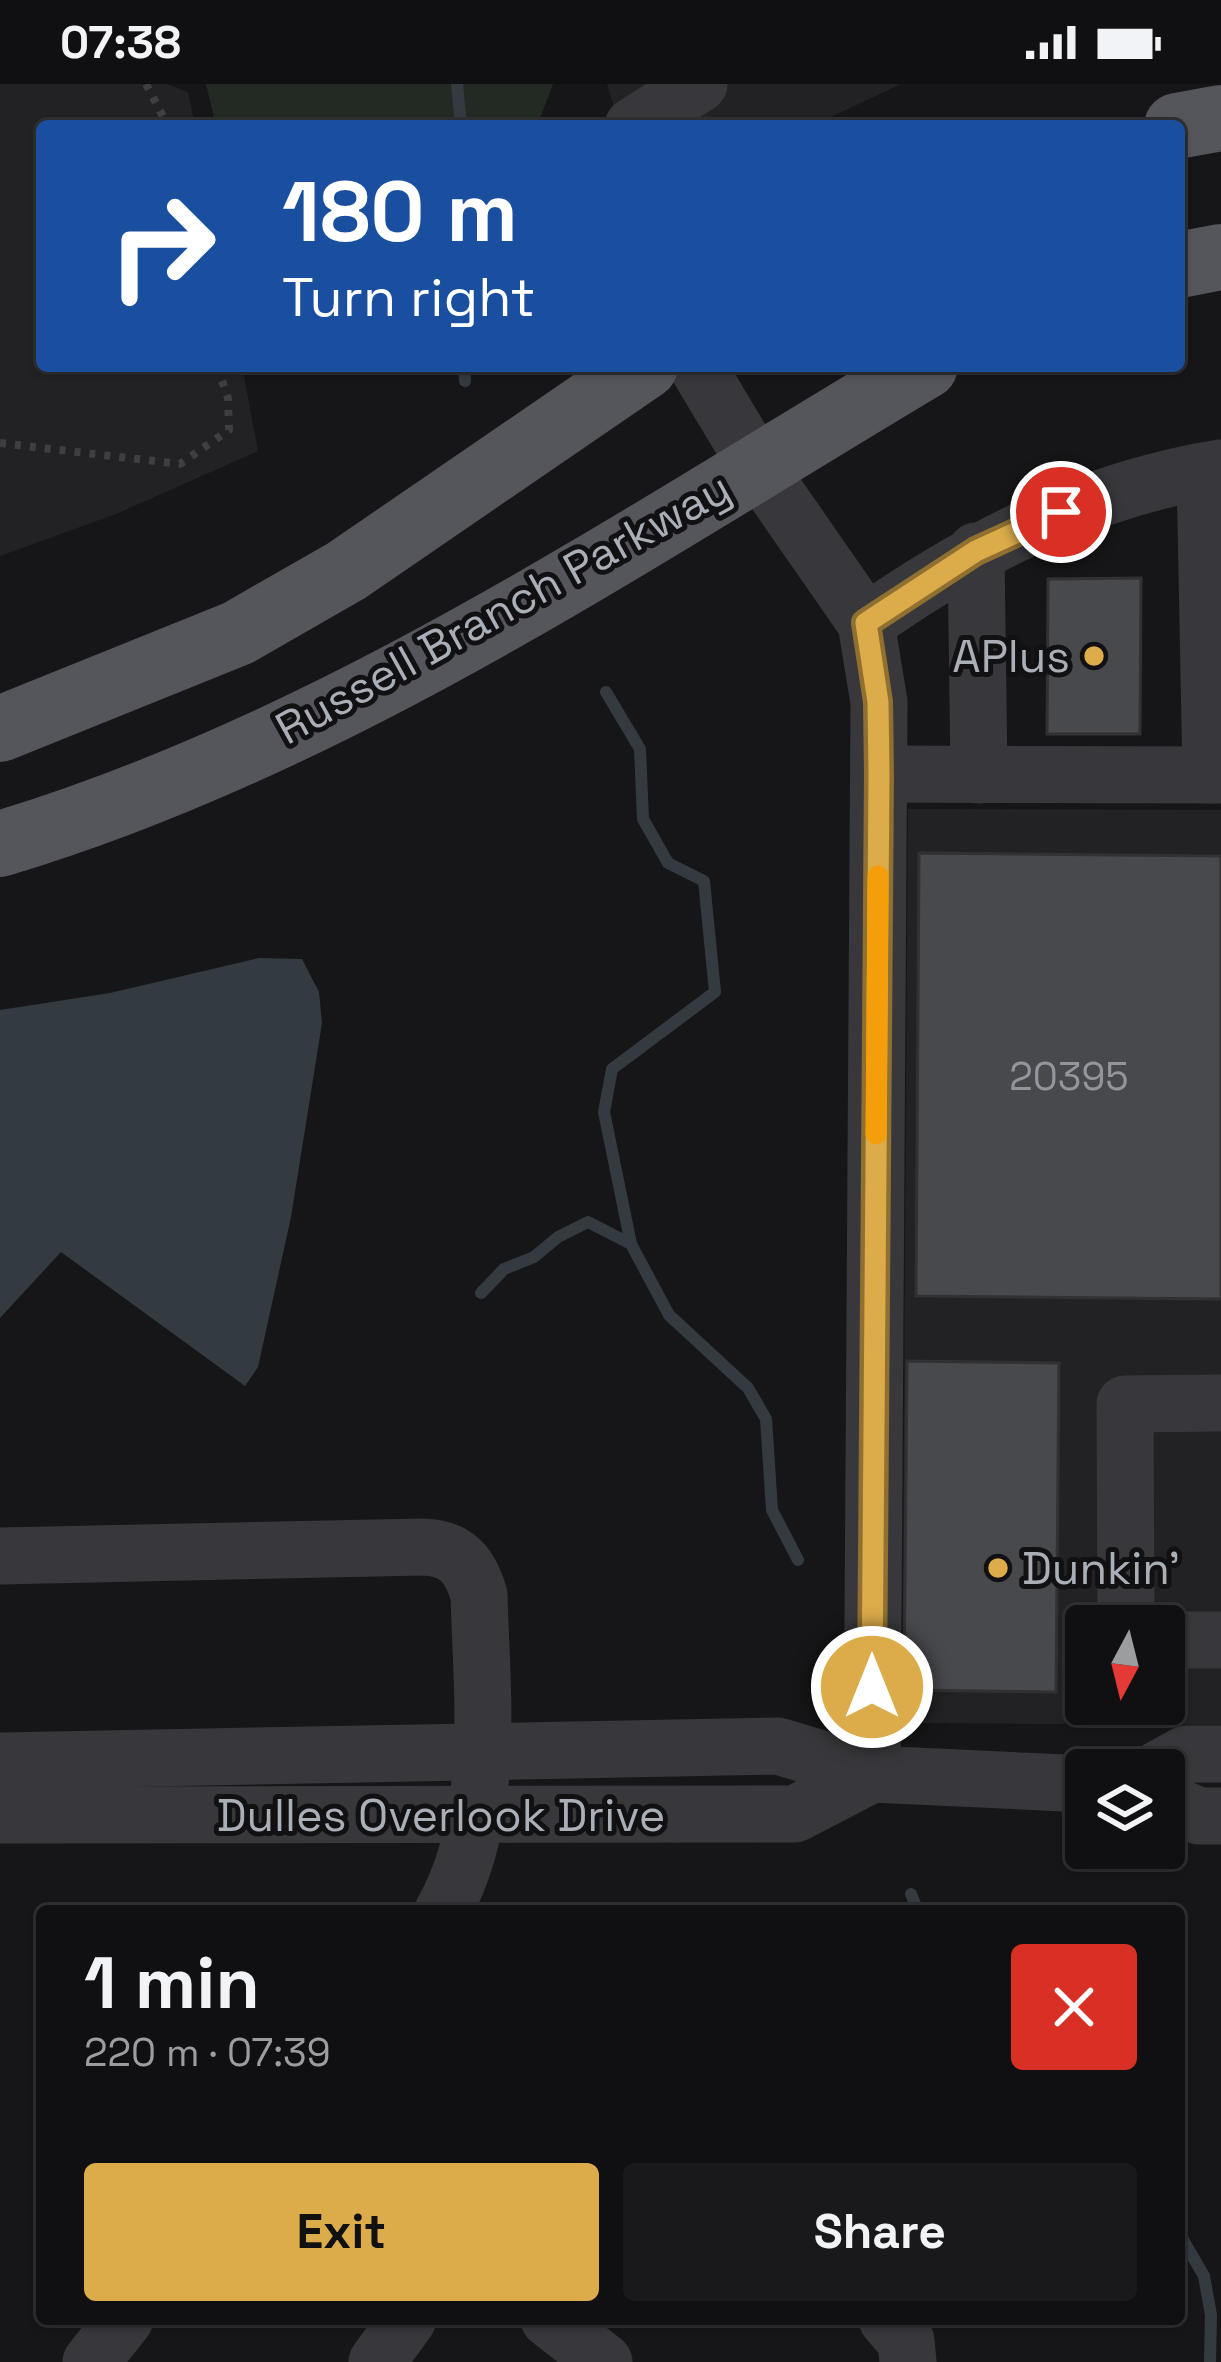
<!DOCTYPE html>
<html lang="en">
<head>
<meta charset="utf-8">
<style>
	body { margin:0; font-family:"Space Grotesk",sans-serif; background:#19191b; color:#f1f3f6; height:100vh; display:flex; flex-direction:column; font-size:45px; white-space:nowrap }
	* { box-sizing:border-box; margin:0 }
	p { font-size:39px; color:#9c9d9f }
	.icon { flex:none; width:66px; height:66px; fill:none; stroke:currentColor; stroke-width:2; stroke-linecap:round; stroke-linejoin:round }
	.map { position:relative; flex:1; overflow:hidden }
	.details { position:absolute; left:36px; top:1821px; width:1149px; height:420px; display:flex; flex-direction:column; background:#101012; border-radius:12px; box-shadow:0 3px 9px #0004,0 0 0 3px #303032 }
	.details>* { flex:none }
	.hud { position:absolute; left:36px; top:36px; width:1149px; height:252px; border-radius:12px; box-shadow:0 3px 9px #0004,0 0 0 3px #303032; background:#1a4fa0; color:#fff; overflow:hidden }
	.needle { width:78px; rotate:187deg }
	.tools { position:absolute; left:1065px; top:1521px; display:grid; gap:24px }
	.tools a { display:grid; place-items:center; width:120px; height:120px; border-radius:12px; background:#101012; box-shadow:0 3px 9px #0004,0 0 0 3px #303032; font-size:60px }
	.pin { position:absolute; display:grid; place-items:center; width:102px; height:102px; color:#fff; margin:-51px; border:6px solid #fff; border-radius:50%; box-shadow:0 3px 12px #0007 }
	.me { position:absolute; width:132px; margin:-66px; rotate:0deg; stroke-linejoin:round; filter:drop-shadow(0 0 9px #0008) }
	.turn { display:flex; align-items:center; gap:42px; height:252px; padding:0 48px; font-size:54px }
	.turn .icon { width:156px; height:156px; stroke-width:2.5 }
	.turn b { display:block; font-size:84px; line-height:102px }
	.round { display:grid; place-items:center; flex:none; width:126px; height:126px; border-radius:12px; background:#19191b }
	.overview { display:flex; align-items:center; justify-content:space-between; height:204px; padding:0 48px }
	h1 { font-size:72px; font-weight:600; line-height:90px }
	.cta { display:flex; gap:24px; margin-top:auto; padding:24px 48px }
	.cta a { flex:1; height:138px; border-radius:12px; background:#dcac4a; color:#111; font-size:48px; font-weight:600; line-height:138px; text-align:center }
	.cta a+a { background:#19191b; color:#f1f3f6 }
	.status { display:flex; justify-content:space-between; align-items:center; height:84px; padding:0 60px; background:#101012; direction:ltr }
	.status svg { height:33px; fill:currentColor }
	.map>svg:first-child { display:block }
	.built { fill:#222225; fill-rule:evenodd }
	.green { fill:#232a24 }
	.water { fill:#333b41 }
	.lines { fill:none; stroke-linecap:round; stroke-linejoin:round }
	.stream { stroke:#333b41; stroke-width:12 }
	.building { fill:#48494d; stroke:#313134; stroke-width:3 }
	.path { stroke:#3e3f43; stroke-width:8; stroke-dasharray:6 9; stroke-linecap:butt }
	.minor { stroke:#38383c; stroke-width:57 }
	.major { stroke:#54565b; stroke-width:66 }
	.route-casing { stroke:#8f7030; stroke-width:30 }
	.route { stroke:#dcac4a; stroke-width:21 }
	.slow { stroke:#f59e0b; stroke-width:21 }
	.poi-dot { fill:#dcac4a; stroke:#111113; stroke-width:4.5 }
	.labels { text-anchor:middle; dominant-baseline:central; stroke-width:10; stroke-linejoin:round; paint-order:stroke }
	.number-label { font-size:39px; fill:#92959c }
	.street-label { font-size:45px; fill:#aaaeb6; stroke:#111113 }
	.poi-label { font-size:45px; fill:#aaaeb6; stroke:#111113; text-anchor:end }
</style>
</head>
<body>
<div class="status"><b>07:38</b><svg viewBox="0 0 49 12"><path d="M0 12V9h3v3zM5 12V6h3v6zM10 12V3h3v9zM15 12V0h3v12zM26 1h20v11H26zM47 4h2v5h-2z"/></svg></div>
<div class="map">
<svg width="1221" height="2278" viewBox="0 0 1221 2278">
	<rect width="100%" height="100%" fill="#161618"/>
	<g class="built">
		<polygon points="0,0 167,0 188,8 195,42 42,42 42,282 242,282 258,367 116,430 0,472"/>
		<polygon points="607,0 901,0 812,42 620,42"/>
		<path d="M908,725L1221,726V1641L902,1639ZM1086,1542H1164V1620H1086Z"/>
	</g>
	<polygon class="green" points="206,0 553,0 537,42 216,42"/>
	<polygon class="water" points="259,874 302,875 319,908 322,939 291,1133 258,1283 245,1302 61,1168 0,1234 0,926 110,909"/>
	<g class="lines">
		<g class="stream">
			<polyline points="457,0 461,42"/>
			<polyline points="464,282 465,297"/>
			<polyline points="606,608 640,665 643,735 668,779 704,797 715,908 612,985 604,1028 631,1160 669,1231 748,1304 766,1335 772,1426 798,1476"/>
			<polyline points="481,1209 504,1185 534,1173 558,1153 588,1138 631,1160"/>
			<polyline points="911,1810 918,1827"/>
			<polyline points="1179,2149 1204,2192 1211,2231 1210,2278"/>
		</g>
	</g>
	<g class="building">
		<polygon points="1141,494 1140,650 1047,650 1048,495"/>
		<polygon points="919,769 1221,772 1221,1215 916,1212"/>
		<polygon points="907,1277 1059,1279 1056,1608 904,1606"/>
	</g>
	<g class="lines">
		<g class="path">
			<polyline points="146,0 168,42"/>
			<polyline points="0,359 180,380 229,346 228,314 217,282"/>
		</g>
		<g class="minor">
			<polyline points="633,42 699,0"/>
			<polyline points="697,282 757,382 866,539 879,618 872,1690"/>
			<polyline points="1205,387 1211,691"/>
			<polyline points="976,467 979,691"/>
			<path d="M866,539C974,463 1089,405 1221,384"/>
			<polyline points="879,690 1221,691"/>
			<path d="M0,1472L423,1463C456,1464 470,1480 479,1511C482,1615 496,1733 443,1827"/>
			<polyline points="1126,1542 1125,1320 1221,1319"/>
			<polyline points="1164,1556 1221,1556"/>
			<polyline points="0,1677 778,1662 872,1690 1086,1700"/>
			<polyline points="1157,1686 1186,1670 1221,1670"/>
			<polyline points="1164,1717 1199,1732 1221,1732"/>
			<polyline points="0,1731 795,1730 872,1690"/>
			<polyline points="549,2235 604,2278"/>
			<polyline points="887,2235 906,2257 908,2278"/>
			<polyline points="91,2278 125,2235"/>
			<polyline points="377,2278 408,2235"/>
		</g>
		<g class="major">
			<polyline points="1177,42 1221,34"/>
			<polyline points="1179,181 1221,173"/>
			<polyline points="0,645 238,549 346,487 645,282"/>
			<path d="M0,760C333,660 628,459 925,282"/>
		</g>
	</g>
	<g class="lines">
		<g class="route-casing">
			<polyline id="route" points="872,1603 879,690 878,618 866,539 976,467 1061,428"/>
		</g>
		<use href="#route" class="route"/>
		<polyline class="slow" points="876,1050 878,792"/>
	</g>
	<g class="poi-dot">
		<circle cx="1094" cy="572" r="12"/>
		<circle cx="998" cy="1484" r="12"/>
	</g>
	<g class="labels">
		<g class="number-label">
			<text x="1069" y="992">20395</text>
		</g>
		<g class="street-label">
			<text transform="translate(503 524) rotate(-29)">Russell Branch Parkway</text>
			<text x="441" y="1731">Dulles Overlook Drive</text>
		</g>
		<g class="poi-label">
			<text x="1070" y="572">APlus</text>
			<text x="1022" y="1484" text-anchor="start">Dunkin'</text>
		</g>
	</g>
</svg>
<div class="tools">
<a><svg class="needle" viewBox="-14 -14 28 28"><path d="M0-13l5 13h-10z" fill="#e53935"/><path d="M0 13l5-13h-10z" fill="#9c9d9f"/></svg></a>
<a><svg class="icon" aria-label="layers" viewBox="0 0 24 24"><path d="M12 4l9 5-9 5-9-5zM3 14l9 5 9-5"/></svg></a>
</div>
<div class="pin" style="left:1061px;top:428px;background:#d93025"><svg class="icon" aria-label="arrive" viewBox="0 0 24 24"><path d="M6 21V4h12l-3 4 3 4H6"/></svg></div>
<svg class="me" style="left:872px;top:1603px" viewBox="-20 -20 40 40"><circle r="17" fill="#dcac4a" stroke="#fff" stroke-width="3"/><path d="M0-11L8 9 0 5-8 9z" fill="#fff"/></svg>
<div class="hud">
<div class="turn"><svg class="icon" aria-label="right" viewBox="0 0 24 24"><path d="M7 20v-9h11M14 6l5 5-5 5"/></svg><div><b>180 m</b>Turn right</div></div>
</div>
<section class="details">
<div class="overview"><div><h1>1 min</h1><p>220 m · 07:39</p></div><a class="round" style="background:#d93025;color:#fff"><svg class="icon" aria-label="close" viewBox="0 0 24 24"><path d="M6 6l12 12M18 6L6 18"/></svg></a></div>
<div class="cta"><a>Exit</a><a>Share</a></div>
</section>
</div>
</body>
</html>
